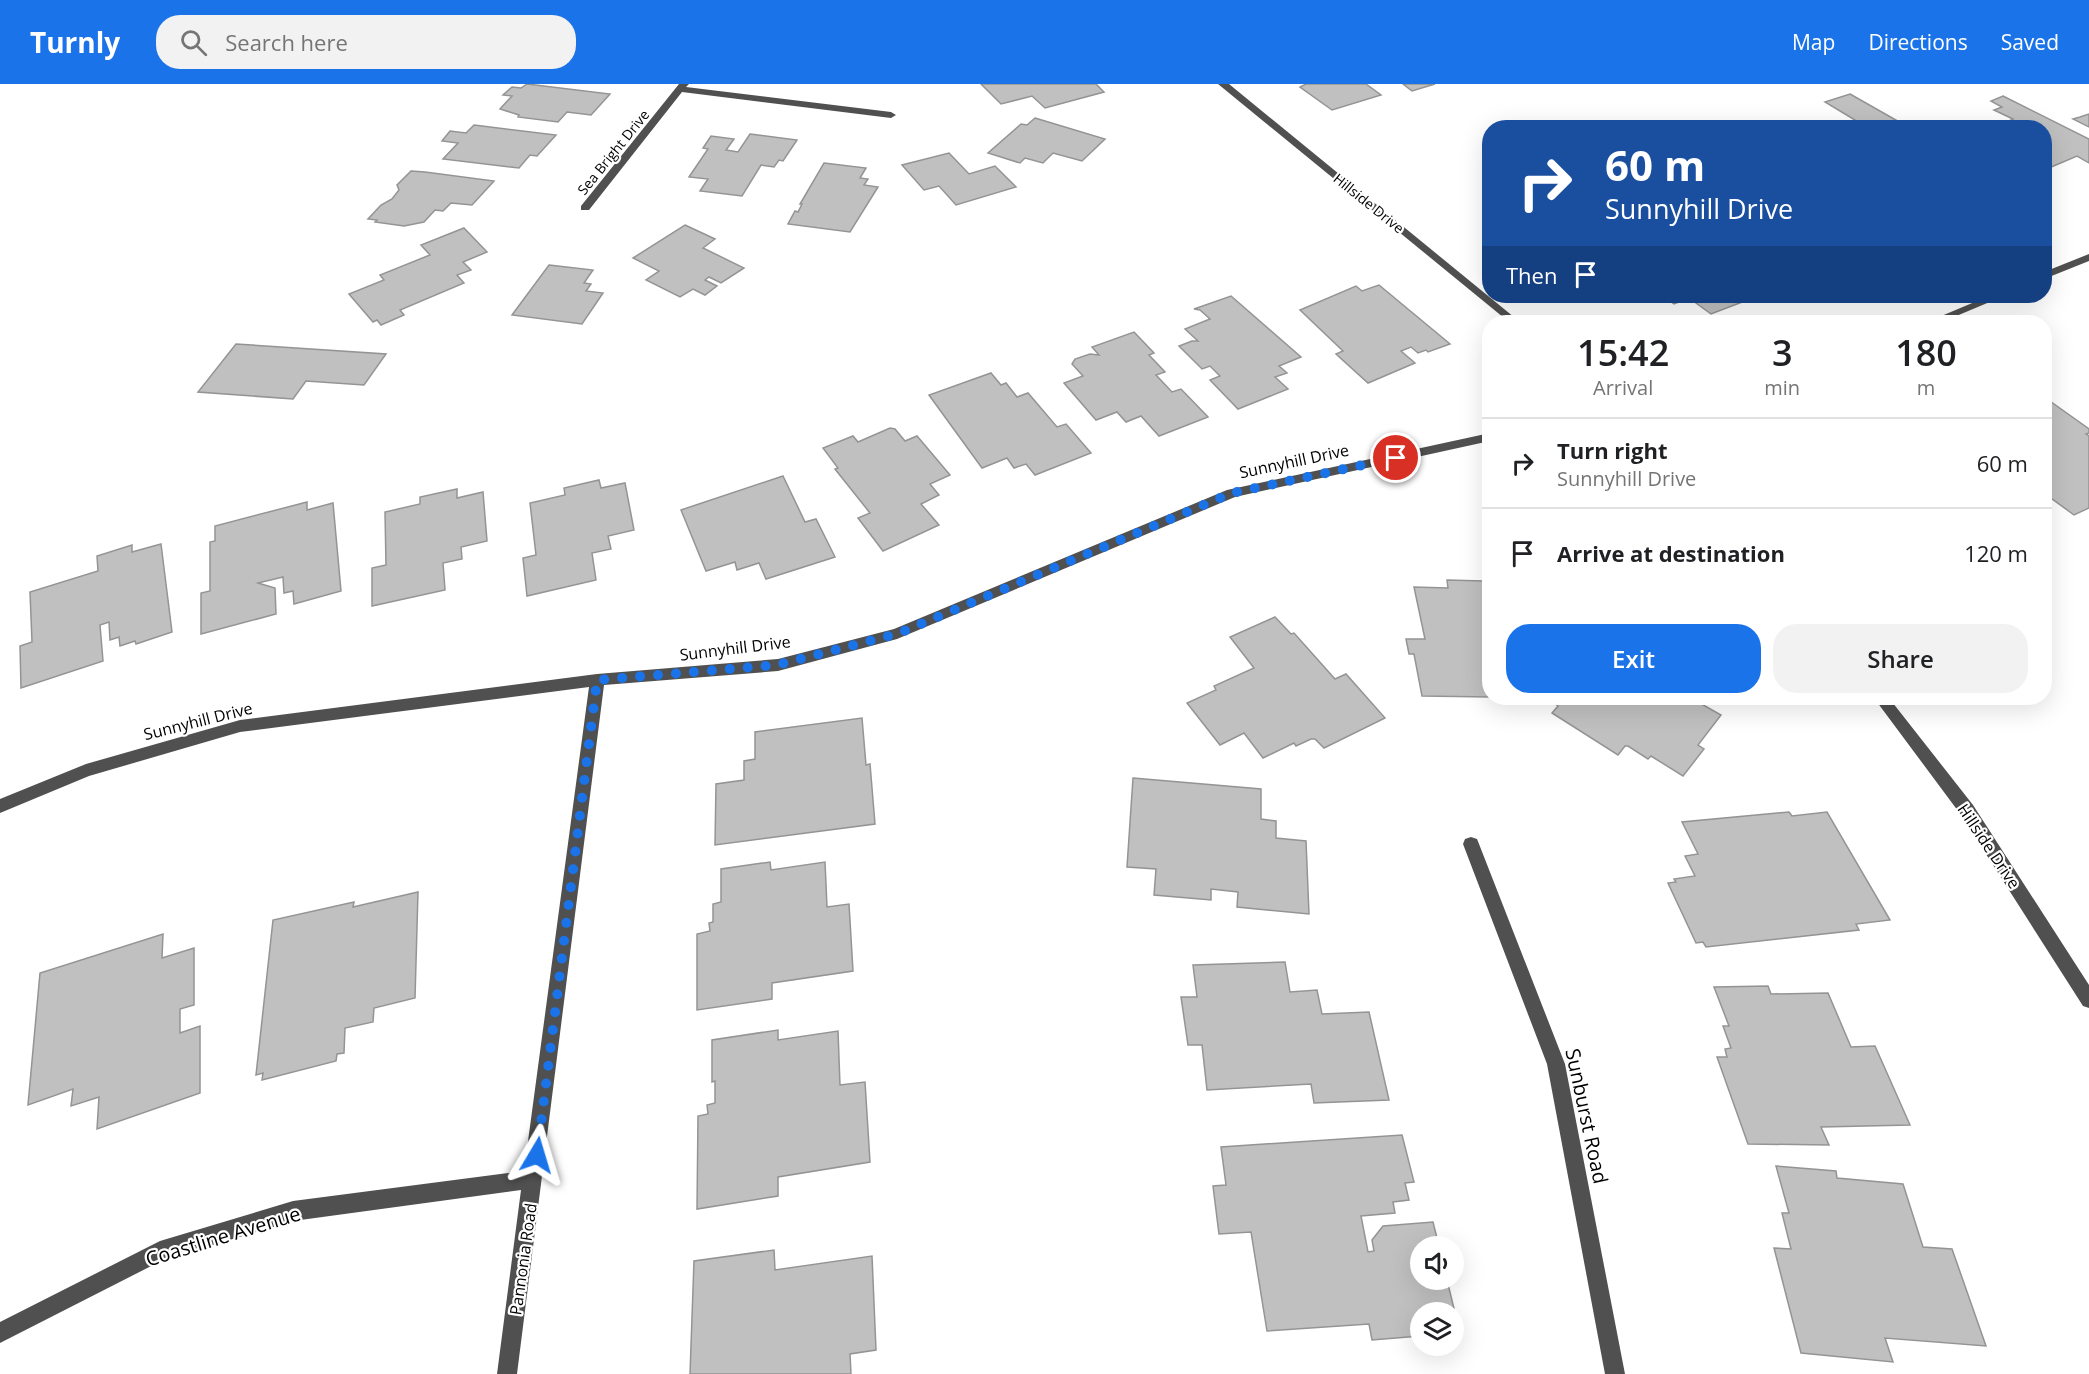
<!DOCTYPE html>
<html lang="en">
<head>
<meta charset="utf-8">
<style>
	body { margin:0; font-family:"Open Sans",sans-serif; background:#f2f2f2; color:#202124; height:100vh; display:flex; flex-direction:column; font-size:22px; white-space:nowrap }
	* { box-sizing:border-box; margin:0 }
	p { font-size:20px; color:#757577 }
	.icon { flex:none; width:33px; height:33px; fill:none; stroke:currentColor; stroke-width:2; stroke-linecap:round; stroke-linejoin:round }
	.map { position:relative; flex:1; overflow:hidden }
	.panel { position:absolute; left:1482px; top:231px; width:570px; height:390px; display:flex; flex-direction:column; background:#fff; border-radius:24px; box-shadow:0 6px 24px #0002 }
	.panel>* { flex:none }
	.hud { position:absolute; left:1482px; top:36px; width:570px; height:183px; border-radius:24px; box-shadow:0 6px 24px #0002; background:#1a4fa0; color:#fff; overflow:hidden }
	.tools { position:absolute; left:1410px; top:1152px; display:grid; gap:12px }
	.tools a { display:grid; place-items:center; width:54px; height:54px; border-radius:50%; background:#fff; box-shadow:0 6px 24px #0002; font-size:30px }
	.pin { position:absolute; display:grid; place-items:center; width:51px; height:51px; color:#fff; margin:-26px; border:3px solid #fff; border-radius:50%; box-shadow:0 2px 6px #0007 }
	.me { position:absolute; width:66px; margin:-33px; rotate:7deg; stroke-linejoin:round; filter:drop-shadow(0 0 4px #0008) }
	.turn { display:flex; align-items:center; gap:21px; height:126px; padding:0 24px; font-size:27px }
	.turn .icon { width:78px; height:78px; stroke-width:2.5 }
	.turn b { display:block; font-size:42px; line-height:51px }
	.then { display:flex; align-items:center; height:57px; padding:0 24px; background:#0003; gap:12px; font-size:22px }
	.eta { display:flex; justify-content:space-evenly; align-items:center; height:102px; text-align:center }
	.eta b { font-size:36px; font-weight:600; line-height:42px }
	.primary-button { display:flex; gap:12px; margin-top:auto; padding:12px 24px }
	.primary-button a { flex:1; height:69px; border-radius:24px; background:#1a73e8; color:#fff; font-size:24px; font-weight:600; line-height:69px; text-align:center }
	.primary-button a+a { background:#f2f2f2; color:#202124 }
	ul { padding:0; list-style:none }
	li { display:flex; align-items:center; gap:18px; height:90px; padding:0 24px; border-top:2px solid #e0e0e0 }
	li div { flex:1 }
	li b { display:block; font-size:22px }
	li em { font-style:normal }
	header { display:flex; align-items:center; gap:36px; box-sizing:border-box; height:84px; padding:0 30px; background:#1a73e8; color:#fff }
	header strong { font-size:28px }
	nav { display:flex; gap:33px; margin-inline-start:auto; font-size:21px }
	.search { width:420px; height:54px; background:#f2f2f2; display:flex; align-items:center; gap:15px; box-sizing:border-box; padding:0 21px; border-radius:24px; color:#757577; font-size:22px }
	.map>svg:first-child { display:block }
	.building { fill:#c0c0c0; stroke:#949494; stroke-width:1.5 }
	.lines { fill:none; stroke-linecap:round; stroke-linejoin:round }
	.minor { fill:#505050; fill-rule:evenodd }
	.route { stroke:#1a73e8; stroke-width:10; stroke-dasharray:0 18 }
	.labels { text-anchor:middle; dominant-baseline:central; stroke-width:4.5; stroke-linejoin:round; paint-order:stroke }
	.far-street-label { font-size:14px; fill:#000; stroke:#fff }
	.street-label { font-size:16px; fill:#000; stroke:#fff }
	.near-street-label { font-size:20px; fill:#000; stroke:#fff }
</style>
</head>
<body>
<header>
<strong>Turnly</strong>
<div class="search"><svg class="icon" aria-label="search" viewBox="0 0 24 24"><circle cx="10" cy="10" r="6"/><path d="M15 15l6 6"/></svg>Search here</div>
<nav><a>Map</a><a>Directions</a><a>Saved</a></nav>
</header>
<div class="map">
<svg width="2089" height="1290" viewBox="0 0 2089 1290">
	<rect width="100%" height="100%" fill="#fff"/>
	<g class="building">
		<polygon points="527,0 610,10 591,31 567,28 558,38 518,33 519,31 500,25 512,12 503,11 512,3 521,4"/>
		<polygon points="981,0 1096,0 1104,8 1045,24 1032,12 1001,20"/>
		<polygon points="1306,0 1366,0 1381,11 1332,26 1300,3"/>
		<polygon points="1403,0 1435,0 1412,7"/>
		<polygon points="1850,10 1910,44 1868,44 1825,18"/>
		<polygon points="2003,12 2089,55 2089,79 2077,72 2044,86 2044,44 2006,42 2009,41 2007,38 2013,35 1994,26 2002,23 1991,17"/>
		<polygon points="2089,30 2089,43 2073,35 2080,33"/>
		<polygon points="1035,34 1105,55 1082,77 1053,69 1043,79 1025,74 1020,79 988,69 1021,40 1027,41"/>
		<polygon points="474,41 556,51 537,72 530,71 519,84 443,75 458,59 442,57 450,47 466,49"/>
		<polygon points="750,50 797,56 783,77 779,76 774,83 761,81 742,112 700,107 708,95 689,93 708,65 703,64 711,52 734,55 726,66 738,68"/>
		<polygon points="949,69 969,90 995,82 1016,103 956,121 939,102 924,106 902,81"/>
		<polygon points="824,79 866,84 860,94 868,95 864,101 878,103 850,148 788,140 795,127 798,128 802,120 800,120"/>
		<polygon points="411,87 425,88 494,97 472,121 451,119 443,127 435,126 424,138 404,142 375,138 377,136 368,135 381,121 392,115 399,106 397,101"/>
		<polygon points="685,141 715,155 703,164 744,184 721,199 709,193 705,196 717,202 705,211 693,205 680,213 646,196 659,187 633,174"/>
		<polygon points="464,144 487,168 463,178 471,186 457,191 464,199 400,226 404,231 381,241 377,236 373,238 349,210 384,196 380,191 430,171 421,161"/>
		<polygon points="549,181 593,186 584,199 591,200 586,207 603,209 582,240 512,231"/>
		<polygon points="1379,201 1450,260 1428,268 1426,266 1418,269 1411,263 1401,267 1415,279 1368,299 1336,270 1343,267 1300,226 1356,202 1362,207"/>
		<polygon points="1231,212 1301,273 1279,282 1287,289 1275,293 1288,305 1238,325 1210,296 1220,292 1210,282 1202,285 1179,262 1192,257 1198,257 1185,245 1210,235 1200,226 1194,225"/>
		<polygon points="1663,212 1745,212 1750,215 1711,230 1689,214 1674,220"/>
		<polygon points="1134,248 1154,269 1149,271 1165,288 1156,291 1172,308 1181,305 1208,333 1159,352 1141,332 1126,338 1117,328 1096,336 1064,299 1083,292 1072,280 1075,275 1090,270 1099,271 1092,263"/>
		<polygon points="236,260 386,270 364,301 306,297 293,315 198,308"/>
		<polygon points="991,289 1001,301 1006,299 1017,313 1028,309 1057,343 1066,340 1091,369 1035,391 1026,380 1014,384 1007,374 982,384 929,311"/>
		<polygon points="2047,315 2089,345 2089,349 2086,350 2089,352 2089,424 2074,431 2044,409 2044,316"/>
		<polygon points="890,344 895,345 905,357 917,352 950,391 930,400 939,411 921,420 939,441 883,467 858,434 870,429 835,385 838,384 823,364 853,352 858,358"/>
		<polygon points="783,392 805,438 816,435 835,473 766,495 759,479 737,486 735,478 706,487 681,426"/>
		<polygon points="599,396 601,404 625,399 634,446 608,452 611,465 592,469 596,496 527,512 523,474 536,471 530,419 565,411 564,404"/>
		<polygon points="457,405 457,414 483,408 487,457 461,463 462,475 443,479 445,506 372,522 372,484 386,481 385,428 420,420 420,413"/>
		<polygon points="307,418 307,426 333,419 341,507 294,520 293,507 284,509 283,493 258,499 275,504 276,530 201,550 201,509 210,507 210,458 215,457 215,442"/>
		<polygon points="161,460 172,548 136,560 135,557 120,562 119,553 110,556 109,538 100,541 103,577 21,604 20,562 32,558 30,508 98,487 97,472 132,461 132,468"/>
		<polygon points="1447,496 1484,497 1490,508 1490,613 1422,612 1414,570 1409,570 1406,555 1425,555 1414,503 1448,504"/>
		<polygon points="1275,533 1291,550 1294,549 1335,595 1346,590 1385,634 1324,664 1315,655 1311,655 1296,662 1294,659 1263,674 1244,649 1220,661 1187,619 1216,606 1214,602 1254,584 1230,553"/>
		<polygon points="1560,614 1691,614 1721,631 1698,661 1704,665 1683,692 1651,672 1648,675 1628,662 1625,662 1618,671 1552,629 1558,622 1554,619"/>
		<polygon points="862,634 866,681 870,680 875,740 715,761 716,700 744,696 744,677 755,675 755,648"/>
		<polygon points="1133,694 1261,705 1261,735 1276,737 1276,754 1306,757 1309,830 1237,823 1238,808 1211,805 1211,816 1154,811 1156,785 1127,783"/>
		<polygon points="1789,728 1792,732 1827,728 1890,836 1856,840 1859,846 1706,863 1703,858 1696,859 1668,799 1676,798 1674,795 1695,792 1685,772 1698,770 1682,738"/>
		<polygon points="770,778 771,786 825,778 827,823 849,820 853,887 772,899 772,915 697,926 697,850 710,847 709,839 713,838 713,820 721,818 721,785"/>
		<polygon points="418,808 415,914 374,924 373,938 345,944 344,969 337,970 336,977 262,996 263,989 256,991 273,836 354,818 353,823"/>
		<polygon points="163,850 162,874 194,864 194,921 180,925 180,949 200,942 200,1009 97,1045 99,1013 71,1022 73,1005 28,1021 40,889"/>
		<polygon points="1285,878 1290,908 1317,906 1322,930 1369,928 1389,1016 1314,1019 1311,1000 1207,1006 1202,961 1188,961 1181,913 1197,913 1193,881"/>
		<polygon points="1768,902 1771,910 1828,909 1851,963 1875,962 1910,1041 1821,1043 1829,1061 1748,1060 1717,973 1727,973 1725,965 1731,964 1723,942 1729,942 1714,903"/>
		<polygon points="778,946 778,956 838,947 840,1001 865,998 870,1078 778,1093 778,1112 697,1125 698,1032 708,1030 707,1021 715,1019 715,997 712,998 712,956"/>
		<polygon points="1402,1051 1414,1098 1405,1099 1409,1116 1393,1118 1395,1129 1361,1132 1368,1168 1374,1167 1372,1156 1383,1142 1433,1138 1439,1162 1420,1162 1420,1196 1447,1196 1460,1249 1454,1250 1454,1228 1420,1228 1420,1252 1372,1256 1369,1240 1267,1247 1251,1148 1219,1150 1213,1102 1226,1101 1221,1063"/>
		<polygon points="1776,1082 1836,1087 1837,1094 1903,1100 1923,1163 1952,1165 1986,1262 1885,1254 1893,1278 1801,1269 1774,1164 1791,1165 1782,1129 1789,1129"/>
		<polygon points="774,1166 775,1186 872,1172 876,1266 850,1270 851,1290 690,1290 694,1177"/>
	</g>
	<g class="lines">
		<g class="minor">
			<polygon points="679,0 689,0 686,3 891,28 896,31 891,34 682,8 589,126 581,126 581,122"/>
			<polygon points="1218,0 1229,0 1520,238 1509,238"/>
			<polygon points="2089,170 2089,177 2044,195 2044,188"/>
			<polygon points="1989,212 2004,212 1942,238 1927,238"/>
			<polygon points="1490,349 1490,357 1235,413 897,555 778,587 604,601 517,1290 497,1290 521,1106 293,1137 163,1176 0,1259 0,1238 160,1157 293,1117 524,1087 589,603 240,648 89,692 0,729 0,715 86,680 240,636 597,590 778,575 894,545 1227,406"/>
			<polygon points="1874,614 1889,614 1973,721 2089,901 2089,924 2083,922 1961,731"/>
			<polygon points="1471,753 1477,755 1479,760 1565,980 1625,1290 1605,1290 1547,980 1463,760 1465,755"/>
		</g>
	</g>
	<g class="lines">
		<polyline class="route" points="537,1071 597,596 777,581 897,550 1232,409 1396,374"/>
	</g>
	<g class="labels">
		<g class="far-street-label">
			<text transform="translate(613 68) rotate(-51)">Sea Bright Drive</text>
			<text transform="translate(1369 119) rotate(39)">Hillside Drive</text>
		</g>
		<g class="street-label">
			<text transform="translate(1294 377) rotate(-12)">Sunnyhill Drive</text>
			<text transform="translate(735 564) rotate(-7)">Sunnyhill Drive</text>
			<text transform="translate(198 637) rotate(-14)">Sunnyhill Drive</text>
			<text transform="translate(1989 762) rotate(56)">Hillside Drive</text>
			<text transform="translate(523 1175) rotate(-82)">Pannonia Road</text>
		</g>
		<g class="near-street-label">
			<text transform="translate(1587 1032) rotate(78)">Sunburst Road</text>
			<text transform="translate(223 1152) rotate(-17)">Coastline Avenue</text>
		</g>
	</g>
</svg>
<div class="tools">
<a><svg class="icon" aria-label="sound" viewBox="0 0 24 24"><path d="M4 9h4l5-4v14l-5-4H4zM17 9q2 3 0 6"/></svg></a>
<a><svg class="icon" aria-label="layers" viewBox="0 0 24 24"><path d="M12 4l9 5-9 5-9-5zM3 14l9 5 9-5"/></svg></a>
</div>
<div class="pin" style="left:1396px;top:374px;background:#d93025"><svg class="icon" aria-label="arrive" viewBox="0 0 24 24"><path d="M6 21V4h12l-3 4 3 4H6"/></svg></div>
<svg class="me" style="left:537px;top:1071px" viewBox="-20 -20 40 40"><path d="M0-17L14 15 0 8-14 15z" fill="#1a73e8" stroke="#fff" stroke-width="4"/></svg>
<div class="hud">
<div class="turn"><svg class="icon" aria-label="right" viewBox="0 0 24 24"><path d="M7 20v-9h11M14 6l5 5-5 5"/></svg><div><b>60 m</b>Sunnyhill Drive</div></div>
<div class="then">Then<svg class="icon" aria-label="arrive" viewBox="0 0 24 24"><path d="M6 21V4h12l-3 4 3 4H6"/></svg></div>
</div>
<section class="panel">
<div class="eta">
<div><b>15:42</b><p>Arrival</p></div>
<div><b>3</b><p>min</p></div>
<div><b>180</b><p>m</p></div>
</div>
<ul>
<li><svg class="icon" aria-label="right" viewBox="0 0 24 24"><path d="M7 20v-9h11M14 6l5 5-5 5"/></svg><div><b>Turn right</b><p>Sunnyhill Drive</p></div><em>60 m</em></li>
<li><svg class="icon" aria-label="arrive" viewBox="0 0 24 24"><path d="M6 21V4h12l-3 4 3 4H6"/></svg><div><b>Arrive at destination</b></div><em>120 m</em></li>
</ul>
<div class="primary-button"><a>Exit</a><a>Share</a></div>
</section>
</div>
</body>
</html>
